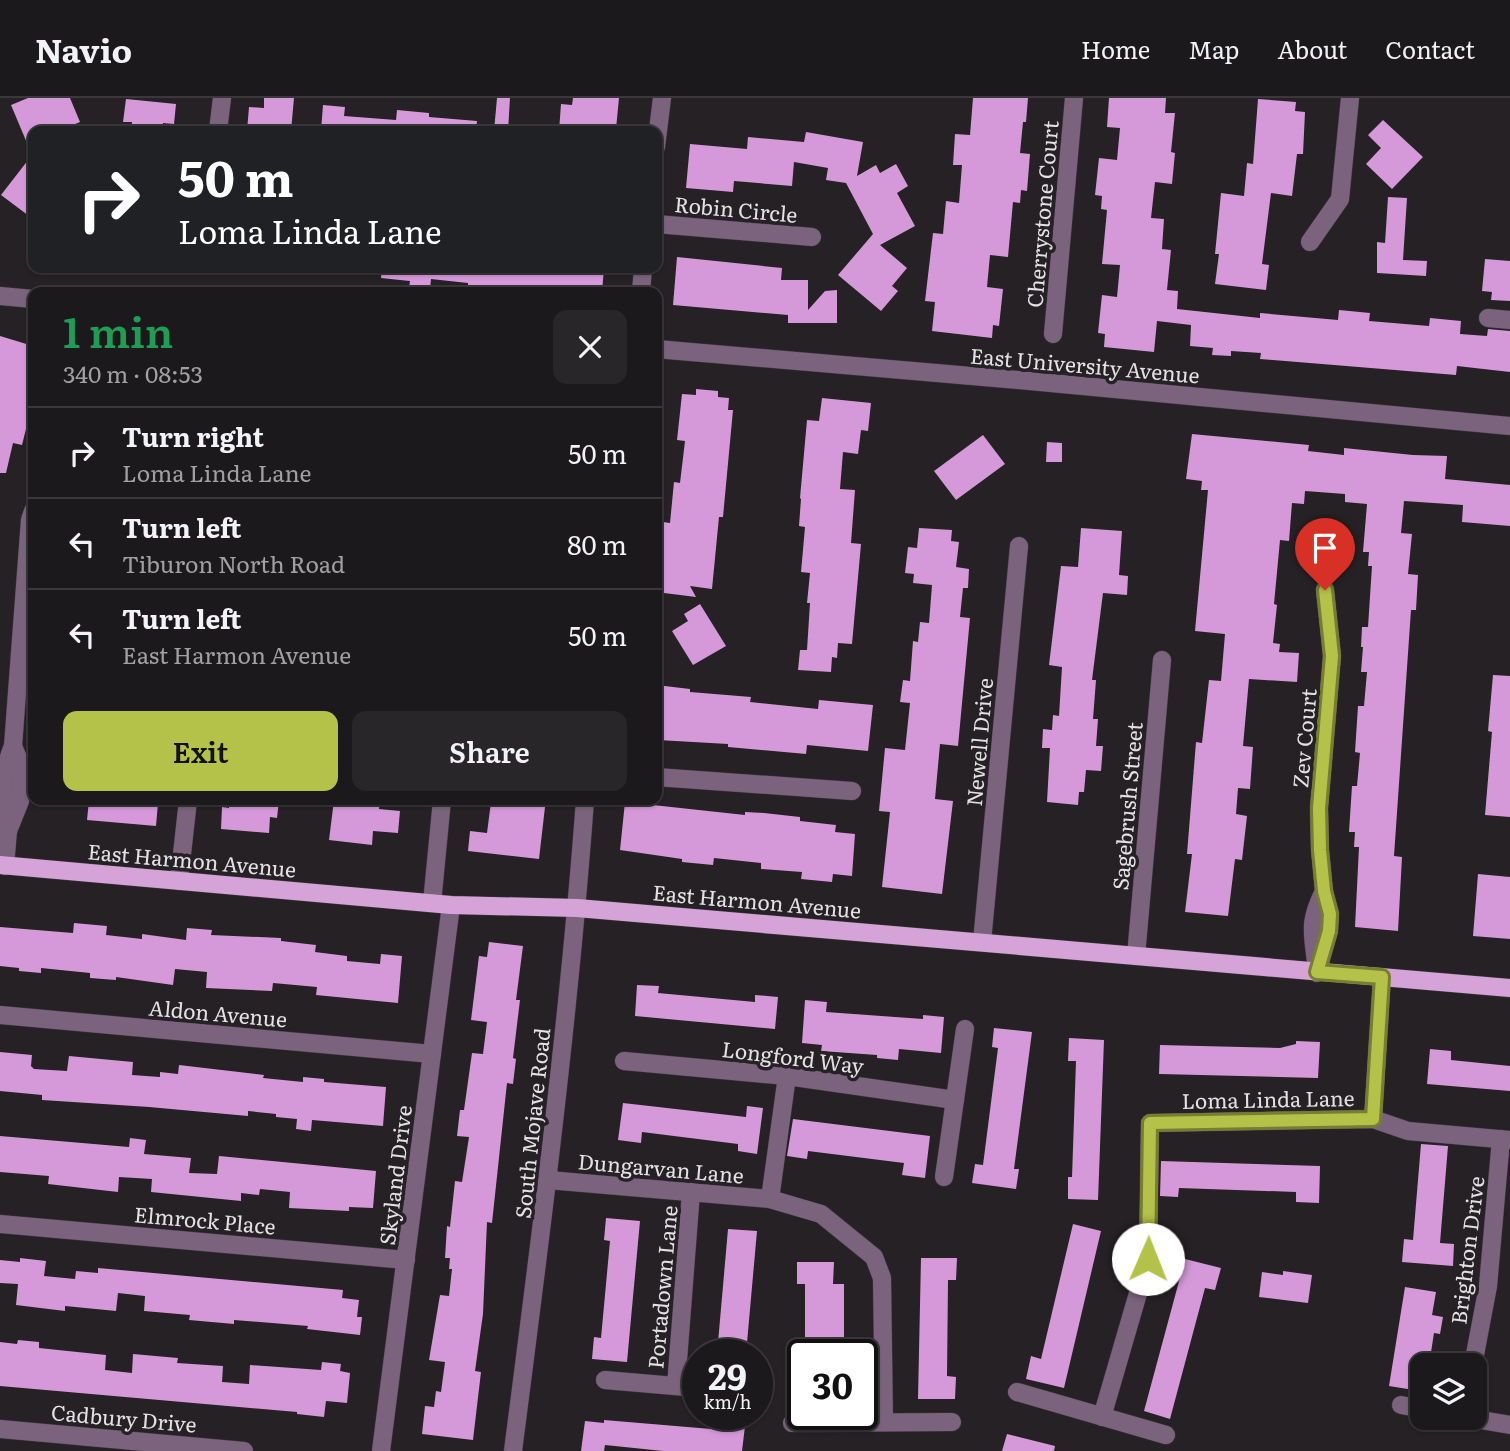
<!DOCTYPE html>
<html lang="en">
<head>
<meta charset="utf-8">
<style>
	body { margin:0; font-family:Literata,serif; background:#292629; color:#f1f3f6; height:100vh; display:flex; flex-direction:column; font-size:26px; white-space:nowrap }
	* { box-sizing:border-box; margin:0 }
	p { font-size:23px; color:#a0a0a3 }
	.icon { flex:none; width:38px; height:38px; fill:none; stroke:currentColor; stroke-width:2; stroke-linecap:round; stroke-linejoin:round }
	.map { position:relative; flex:1; overflow:hidden }
	.side { position:absolute; left:28px; top:189px; width:634px; height:518px; display:flex; flex-direction:column; background:#1c191c; border-radius:14px; box-shadow:0 2px 5px #0004,0 0 0 2px #3a383b }
	.side>* { flex:none }
	.top-card { position:absolute; left:28px; top:28px; width:634px; height:147px; border-radius:14px; box-shadow:0 2px 5px #0004,0 0 0 2px #3a383b; background:#202124; color:#fff; overflow:hidden }
	.fabs { position:absolute; left:1410px; top:1255px; display:grid; gap:14px }
	.fabs a { display:grid; place-items:center; width:77px; height:77px; border-radius:14px; background:#1c191c; box-shadow:0 2px 5px #0004,0 0 0 2px #3a383b; font-size:35px }
	.speed { position:absolute; left:682px; top:1241px; display:flex; gap:14px; font-size:35px; font-weight:700; text-align:center }
	.speed>* { display:grid; place-content:center; width:91px; height:91px; border-radius:50%; background:#1c191c; box-shadow:0 2px 5px #0004,0 0 0 2px #3a383b; line-height:1 }
	.speed small { font-size:18px; font-weight:400 }
	.speed .limit { border:4px solid #111; border-radius:10px; background:#fff; color:#111 }
	.pin { position:absolute; display:grid; place-items:center; width:60px; height:60px; color:#fff; margin:-72px -30px; border-radius:50% 50% 50% 0; rotate:-45deg; box-shadow:0 0 7px #0007 }
	.pin .icon { rotate:45deg }
	.me { position:absolute; width:77px; margin:-38px; rotate:1deg; stroke-linejoin:round; filter:drop-shadow(0 0 5px #0008) }
	.turn { display:flex; align-items:center; gap:24px; height:147px; padding:0 35px; font-size:32px }
	.turn .icon { width:91px; height:91px; stroke-width:2.5 }
	.turn b { display:block; font-size:49px; line-height:60px }
	.round { display:grid; place-items:center; flex:none; width:74px; height:74px; border-radius:14px; background:#292629 }
	.headline { display:flex; align-items:center; justify-content:space-between; height:119px; padding:0 35px }
	h1 { font-size:42px; font-weight:600; line-height:52px; color:#1e9e55 }
	.primary-button { display:flex; gap:14px; margin-top:auto; padding:14px 35px }
	.primary-button a { flex:1; height:80px; border-radius:14px; background:#b5c249; color:#111; font-size:28px; font-weight:600; line-height:80px; text-align:center }
	.primary-button a+a { background:#292629; color:#f1f3f6 }
	ul { padding:0; list-style:none }
	li { display:flex; align-items:center; gap:21px; height:91px; padding:0 35px; border-top:2px solid #3a383b }
	li div { flex:1 }
	li b { display:block; font-size:26px }
	li em { font-style:normal }
	header { display:flex; align-items:center; gap:42px; box-sizing:border-box; height:98px; padding:0 35px; background:#1c191c; border-bottom:2px solid #3a383b }
	header strong { font-size:33px }
	nav { display:flex; gap:38px; margin-inline-start:auto; font-size:24px }
	.map>svg:first-child { display:block }
	.building { fill:#d599d9 }
	.lines { fill:none; stroke-linecap:round; stroke-linejoin:round }
	.minor-casing { stroke:#403c40; stroke-width:19 }
	.major-casing { stroke:#403c40; stroke-width:19 }
	.minor { stroke:#7b637d; stroke-width:18 }
	.major { stroke:#d6a3d9; stroke-width:18 }
	.route-casing { stroke:#767e2f; stroke-width:18 }
	.route { stroke:#b5c249; stroke-width:12 }
	.labels { text-anchor:middle; dominant-baseline:central; stroke-width:7; stroke-linejoin:round; paint-order:stroke }
	.street-label { font-size:21px; fill:#e4e1e4; stroke:#252125 }
</style>
</head>
<body>
<header>
<strong>Navio</strong>
<nav><a>Home</a><a>Map</a><a>About</a><a>Contact</a></nav>
</header>
<div class="map">
<svg width="1510" height="1353" viewBox="0 0 1510 1353">
	<rect width="100%" height="100%" fill="#252125"/>
	<g class="building">
		<polygon points="28,0 70,0 80,24 68,29 70,33 33,33 33,121 1,97 32,57 11,7"/>
		<polygon points="264,0 294,0 291,33 247,33 249,9 264,10"/>
		<polygon points="497,0 510,0 508,33 494,33"/>
		<polygon points="573,0 619,0 616,31 588,28 588,33 559,33 561,6 572,7"/>
		<polygon points="973,0 1028,0 1026,24 1023,24 1020,55 1030,56 1027,93 1021,92 1020,105 1013,104 1008,159 990,157 987,189 1003,191 999,228 993,227 992,240 932,233 935,204 925,203 933,135 943,136 946,103 959,105 962,67 953,67 955,36 970,37"/>
		<polygon points="1109,0 1166,0 1165,15 1175,15 1171,54 1175,55 1172,86 1155,84 1151,120 1164,121 1162,151 1171,152 1167,192 1178,193 1177,211 1260,220 1260,215 1338,222 1339,212 1370,215 1369,223 1429,228 1430,220 1461,223 1460,236 1487,238 1488,231 1510,233 1510,274 1457,268 1456,277 1260,261 1261,255 1231,253 1231,258 1212,257 1213,250 1190,248 1191,227 1157,223 1154,254 1104,249 1105,236 1098,235 1102,197 1117,199 1120,167 1102,166 1107,112 1101,111 1102,98 1095,97 1099,60 1117,62 1120,30 1107,29"/>
		<polygon points="126,1 176,6 174,26 163,25 163,33 131,33 132,24 123,24"/>
		<polygon points="1258,1 1296,4 1295,13 1305,14 1303,56 1297,56 1292,98 1271,95 1262,166 1269,167 1266,192 1215,186 1219,156 1215,156 1221,95 1244,98 1247,65 1253,66"/>
		<polygon points="323,7 345,9 344,18 396,22 397,12 429,15 429,19 477,23 476,33 321,33"/>
		<polygon points="1383,22 1423,59 1392,91 1366,66 1381,50 1368,37"/>
		<polygon points="806,34 863,44 857,78 876,67 880,75 896,66 908,88 897,95 915,128 880,147 907,170 892,188 898,193 881,213 838,177 873,136 846,85 826,82 828,70 794,64 792,88 734,83 733,94 686,90 690,46 747,51 748,39 804,44"/>
		<polygon points="1388,99 1407,100 1403,162 1427,163 1426,178 1377,175 1377,144 1385,145"/>
		<polygon points="677,159 782,170 781,182 808,182 808,212 825,193 837,192 837,225 788,225 788,217 673,207"/>
		<polygon points="1485,161 1510,163 1510,203 1491,202 1492,194 1482,193"/>
		<polygon points="382,170 604,170 602,194 549,194 468,188 468,185 431,181 430,192 409,190 410,183 381,180"/>
		<polygon points="0,238 33,248 33,303 22,347 13,345 6,375 0,375"/>
		<polygon points="696,291 718,293 718,299 729,300 728,312 733,312 723,419 719,419 712,491 690,488 696,499 656,494 656,487 663,424 670,425 674,384 680,385 685,343 677,342 682,296 696,297"/>
		<polygon points="822,300 871,305 868,333 861,332 858,356 843,354 840,391 855,392 851,445 861,446 852,546 838,545 837,560 832,559 831,574 798,572 800,552 807,552 810,505 807,505 810,475 801,474 805,429 799,428 801,401 800,400 807,322 819,323"/>
		<polygon points="1192,336 1309,347 1308,353 1344,357 1344,350 1413,357 1447,358 1445,381 1510,387 1510,428 1462,424 1463,407 1404,403 1401,435 1412,436 1408,476 1418,477 1416,512 1411,512 1394,758 1402,759 1398,833 1355,829 1359,749 1354,749 1355,734 1349,734 1352,688 1357,688 1360,655 1355,654 1358,608 1364,608 1367,574 1361,574 1363,549 1361,549 1362,529 1368,529 1372,468 1368,468 1369,454 1363,454 1367,406 1345,404 1345,396 1305,393 1304,406 1292,405 1289,443 1280,442 1274,506 1277,507 1273,545 1280,546 1279,554 1299,555 1297,584 1249,581 1243,648 1253,649 1250,691 1238,690 1236,716 1247,718 1242,762 1235,761 1228,818 1185,814 1192,756 1187,756 1196,644 1202,645 1209,582 1221,583 1225,536 1195,533 1208,392 1201,392 1202,383 1186,381"/>
		<polygon points="983,337 1005,366 956,402 934,373"/>
		<polygon points="1047,344 1062,345 1062,364 1046,364"/>
		<polygon points="919,430 952,432 951,443 959,444 956,469 969,471 968,490 963,490 960,519 970,520 958,648 940,646 935,701 953,703 942,796 882,789 890,714 879,713 885,650 905,652 910,605 900,604 903,582 910,583 913,543 918,544 920,524 929,525 932,487 913,485 914,476 905,475 908,449 917,450"/>
		<polygon points="1081,430 1122,433 1119,477 1128,478 1127,497 1103,495 1092,582 1096,582 1093,621 1098,621 1096,648 1103,648 1101,673 1086,672 1084,694 1079,694 1078,707 1047,704 1050,650 1042,650 1043,631 1052,632 1053,617 1059,618 1062,569 1049,567 1061,468 1078,469"/>
		<polygon points="700,506 726,548 693,567 672,533 688,523 684,516"/>
		<polygon points="1493,577 1510,578 1510,719 1485,717 1492,634 1488,633"/>
		<polygon points="656,587 690,591 690,594 751,599 750,604 818,611 819,602 873,607 868,653 807,647 806,656 728,649 728,646 658,642 660,627 656,626"/>
		<polygon points="89,702 142,702 142,704 158,705 156,728 87,722"/>
		<polygon points="229,702 279,702 277,720 270,719 269,735 221,731 222,709 229,710"/>
		<polygon points="334,702 380,702 379,711 400,713 398,735 373,733 372,747 329,742"/>
		<polygon points="491,704 545,709 539,761 468,753 470,733 487,735"/>
		<polygon points="625,704 745,717 745,714 764,715 800,719 800,723 836,727 835,734 855,736 852,778 833,776 832,784 801,781 802,774 761,771 761,765 714,760 713,767 682,764 682,761 620,752"/>
		<polygon points="1478,776 1510,779 1510,841 1473,838"/>
		<polygon points="74,825 107,828 106,837 142,841 142,836 186,842 187,830 212,832 211,837 281,840 281,843 316,847 315,854 347,858 347,863 380,866 381,856 402,858 398,905 316,897 317,889 273,885 272,893 206,890 207,874 175,871 173,887 116,879 116,882 90,880 90,875 41,870 41,875 19,873 19,870 0,868 0,829 73,835"/>
		<polygon points="489,844 523,848 516,902 520,902 513,960 516,961 513,986 507,985 492,1125 487,1124 483,1216 475,1273 481,1274 473,1342 422,1336 425,1308 434,1309 436,1293 441,1294 445,1264 429,1262 440,1197 449,1198 452,1171 449,1171 450,1160 445,1160 447,1128 450,1129 455,1083 462,1084 469,1039 457,1038 460,1012 464,1012 472,955 483,956 487,924 471,922 479,858 487,859"/>
		<polygon points="637,887 659,888 658,895 755,904 755,897 778,899 775,931 635,918"/>
		<polygon points="805,902 827,904 826,914 923,921 923,917 944,919 941,955 899,951 898,962 877,960 877,957 821,953 822,947 802,945"/>
		<polygon points="994,930 1032,934 1014,1071 1019,1071 1016,1091 972,1085 975,1066 983,1067 998,950 992,949"/>
		<polygon points="1069,940 1104,942 1098,1102 1068,1101 1068,1079 1072,1079 1076,963 1068,963"/>
		<polygon points="1296,943 1320,944 1318,980 1159,976 1160,947 1280,950 1296,946"/>
		<polygon points="1430,951 1451,953 1451,962 1510,968 1510,993 1427,986"/>
		<polygon points="0,954 32,957 31,968 34,971 67,973 69,958 133,964 132,977 160,979 160,974 178,976 179,967 264,977 263,980 303,984 303,979 324,981 324,984 386,989 383,1028 312,1022 311,1033 296,1031 297,1021 276,1019 276,1016 248,1013 248,1018 149,1009 42,1002 42,997 0,993"/>
		<polygon points="623,1005 746,1019 747,1008 763,1010 757,1056 738,1053 738,1046 642,1034 641,1045 618,1042"/>
		<polygon points="793,1021 930,1038 925,1080 902,1077 904,1065 808,1053 807,1061 787,1058"/>
		<polygon points="0,1038 129,1049 130,1040 146,1042 144,1056 191,1060 189,1075 217,1076 219,1058 376,1073 373,1110 349,1109 349,1113 289,1110 290,1094 260,1091 259,1097 241,1095 241,1103 151,1094 152,1081 119,1079 118,1094 48,1086 49,1078 0,1074"/>
		<polygon points="1421,1046 1448,1048 1440,1145 1454,1146 1453,1168 1402,1164 1404,1141 1413,1142"/>
		<polygon points="1161,1063 1320,1068 1319,1105 1296,1104 1296,1094 1179,1090 1178,1099 1160,1098"/>
		<polygon points="606,1120 640,1123 627,1264 592,1261 594,1239 601,1240 610,1143 604,1142"/>
		<polygon points="1073,1126 1101,1133 1064,1290 1026,1281 1031,1258 1041,1261"/>
		<polygon points="728,1131 757,1133 746,1256 717,1256"/>
		<polygon points="20,1160 46,1163 44,1178 75,1181 76,1173 98,1175 98,1170 343,1192 342,1200 359,1202 357,1219 362,1219 360,1237 307,1231 308,1228 234,1222 234,1226 189,1222 190,1217 144,1213 145,1198 118,1195 116,1213 65,1208 65,1213 16,1207 18,1186 0,1185 0,1162 20,1164"/>
		<polygon points="921,1160 957,1160 956,1182 948,1182 947,1278 956,1279 955,1301 918,1301"/>
		<polygon points="1185,1161 1221,1170 1215,1192 1205,1190 1170,1321 1144,1313"/>
		<polygon points="797,1164 834,1164 833,1186 844,1186 844,1256 805,1256 805,1186 797,1186"/>
		<polygon points="1283,1173 1312,1177 1308,1205 1259,1199 1262,1174 1283,1177"/>
		<polygon points="1405,1189 1436,1194 1432,1217 1443,1219 1440,1236 1434,1235 1429,1267 1423,1267 1420,1293 1389,1288"/>
		<polygon points="18,1242 39,1244 39,1250 106,1257 105,1272 132,1275 133,1256 178,1260 177,1265 223,1268 222,1284 249,1286 250,1267 321,1272 322,1264 341,1266 340,1273 350,1275 347,1305 326,1303 324,1319 297,1316 297,1314 0,1288 0,1244 17,1246"/>
		<polygon points="725,1318 746,1320 742,1353 663,1353 605,1347 604,1353 581,1353 585,1323 604,1325 604,1322 723,1332"/>
		<polygon points="1007,1336 1055,1348 1054,1353 1002,1353"/>
	</g>
	<g class="lines">
		<g class="minor-casing">
			<g id="minor">
				<polyline points="218,33 222,0"/>
				<polyline points="656,49 662,0"/>
				<polyline points="656,126 812,139"/>
				<polyline points="1310,144 1340,101 1350,0"/>
				<polyline points="641,194 643,170"/>
				<polyline points="0,198 33,201"/>
				<polyline points="1488,220 1510,222"/>
				<polyline points="1053,236 1074,0"/>
				<polyline points="656,251 1019,282 1510,328"/>
				<polyline points="656,679 852,693"/>
				<path d="M8,733C1,699 0,680 13,648L30,422L33,413"/>
				<polyline points="5,768 8,733 20,703 22,670 13,648"/>
				<polyline points="179,783 188,702"/>
				<polyline points="432,805 442,702"/>
				<polyline points="982,844 1019,448"/>
				<polyline points="1136,858 1162,562"/>
				<path d="M1316,864C1312,831 1309,824 1324,793"/>
				<polyline points="1317,875 1329,833 1330,816 1324,793 1320,752 1319,710 1332,558 1325,492"/>
				<polyline points="0,917 432,956"/>
				<polyline points="624,963 787,978 955,1002"/>
				<polyline points="1373,1021 1382,879"/>
				<polyline points="944,1079 965,931"/>
				<polyline points="548,1082 770,1101 821,1116 874,1159 882,1180 884,1324"/>
				<polyline points="770,1101 787,978"/>
				<polyline points="0,1126 406,1162"/>
				<polyline points="1473,1267 1488,1188 1501,1041"/>
				<polyline points="605,1282 698,1290"/>
				<polyline points="676,1288 691,1094"/>
				<polyline points="1017,1294 1166,1337"/>
				<polyline points="1401,1307 1423,1311"/>
				<polyline points="1102,1319 1148,1161 1150,1025 1373,1021 1408,1033 1510,1042"/>
				<polyline points="1469,1320 1510,1327"/>
				<polyline points="792,1325 952,1324"/>
				<polyline points="0,1331 244,1353"/>
				<polyline points="381,1353 451,807"/>
				<path d="M513,1353C541,1136 569,920 585,702"/>
			</g>
		</g>
		<g class="major-casing">
			<polyline id="major" points="0,767 451,807 577,810 1510,890"/>
		</g>
		<use href="#minor" class="minor"/>
		<use href="#major" class="major"/>
	</g>
	<g class="lines">
		<g class="route-casing">
			<polyline id="route" points="1148,1161 1150,1025 1373,1021 1382,879 1317,874 1329,833 1330,816 1324,793 1320,752 1319,710 1332,558 1325,492"/>
		</g>
		<use href="#route" class="route"/>
	</g>
	<g class="labels">
		<g class="street-label">
			<text transform="translate(736 110) rotate(5)">Robin Circle</text>
			<text transform="translate(1041 116) rotate(-85)">Cherrystone Court</text>
			<text transform="translate(1085 266) rotate(5)">East University Avenue</text>
			<text transform="translate(1303 640) rotate(-85)">Zev Court</text>
			<text transform="translate(978 644) rotate(-85)">Newell Drive</text>
			<text transform="translate(1126 708) rotate(-85)">Sagebrush Street</text>
			<text transform="translate(192 761) rotate(5)">East Harmon Avenue</text>
			<text transform="translate(757 802) rotate(5)">East Harmon Avenue</text>
			<text transform="translate(218 914) rotate(5)">Aldon Avenue</text>
			<text transform="translate(793 958) rotate(7)">Longford Way</text>
			<text transform="translate(1268 1000) rotate(-1)">Loma Linda Lane</text>
			<text transform="translate(531 1025) rotate(-84)">South Mojave Road</text>
			<text transform="translate(661 1069) rotate(5)">Dungarvan Lane</text>
			<text transform="translate(394 1077) rotate(-83)">Skyland Drive</text>
			<text transform="translate(205 1121) rotate(5)">Elmrock Place</text>
			<text transform="translate(1466 1152) rotate(-83)">Brighton Drive</text>
			<text transform="translate(661 1189) rotate(-85)">Portadown Lane</text>
			<text transform="translate(124 1319) rotate(5)">Cadbury Drive</text>
		</g>
	</g>
</svg>
<div class="fabs">
<a><svg class="icon" aria-label="layers" viewBox="0 0 24 24"><path d="M12 4l9 5-9 5-9-5zM3 14l9 5 9-5"/></svg></a>
</div>
<div class="speed"><div>29<small>km/h</small></div><div class="limit">30</div></div>
<div class="pin" style="left:1325px;top:492px;background:#d93025"><svg class="icon" aria-label="arrive" viewBox="0 0 24 24"><path d="M6 21V4h12l-3 4 3 4H6"/></svg></div>
<svg class="me" style="left:1148px;top:1161px" viewBox="-20 -20 40 40"><circle r="19" fill="#fff"/><path d="M0-13L10 11 0 6-10 11z" fill="#b5c249"/></svg>
<div class="top-card">
<div class="turn"><svg class="icon" aria-label="right" viewBox="0 0 24 24"><path d="M7 20v-9h11M14 6l5 5-5 5"/></svg><div><b>50 m</b>Loma Linda Lane</div></div>
</div>
<section class="side">
<div class="headline"><div><h1>1 min</h1><p>340 m · 08:53</p></div><a class="round"><svg class="icon" aria-label="close" viewBox="0 0 24 24"><path d="M6 6l12 12M18 6L6 18"/></svg></a></div>
<ul>
<li><svg class="icon" aria-label="right" viewBox="0 0 24 24"><path d="M7 20v-9h11M14 6l5 5-5 5"/></svg><div><b>Turn right</b><p>Loma Linda Lane</p></div><em>50 m</em></li>
<li><svg class="icon" aria-label="left" viewBox="0 0 24 24"><path d="M17 20v-9H6M10 6l-5 5 5 5"/></svg><div><b>Turn left</b><p>Tiburon North Road</p></div><em>80 m</em></li>
<li><svg class="icon" aria-label="left" viewBox="0 0 24 24"><path d="M17 20v-9H6M10 6l-5 5 5 5"/></svg><div><b>Turn left</b><p>East Harmon Avenue</p></div><em>50 m</em></li>
</ul>
<div class="primary-button"><a>Exit</a><a>Share</a></div>
</section>
</div>
</body>
</html>
